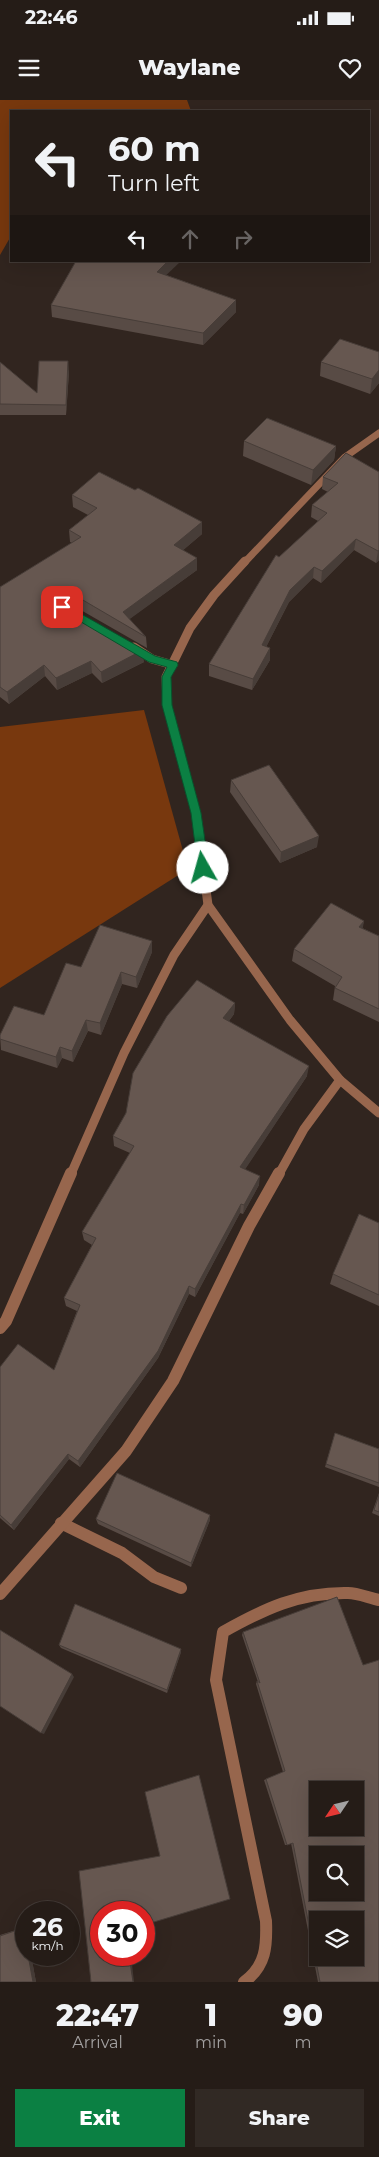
<!DOCTYPE html>
<html lang="en">
<head>
<meta charset="utf-8">
<style>
	body { margin:0; font-family:Montserrat,sans-serif; background:#312924; color:#f1f3f6; height:100vh; display:flex; flex-direction:column; font-size:19px; white-space:nowrap }
	* { box-sizing:border-box; margin:0 }
	p { font-size:16px; color:#a3a1a1 }
	.icon { flex:none; width:28px; height:28px; fill:none; stroke:currentColor; stroke-width:2; stroke-linecap:round; stroke-linejoin:round }
	.map { position:relative; height:1882px; overflow:hidden }
	.drawer { display:flex; flex-direction:column; background:#251c17; flex:1 }
	.drawer>* { flex:none }
	.top-card { position:absolute; left:10px; top:10px; width:360px; height:152px; border-radius:0px; box-shadow:0 5px 20px #0002,0 0 0 1px #423a36; background:#251c17; color:#f1f3f6; overflow:hidden }
	.needle { width:32px; rotate:235deg }
	.fabs { position:absolute; left:309px; top:1681px; display:grid; gap:10px }
	.fabs a { display:grid; place-items:center; width:55px; height:55px; border-radius:0px; background:#251c17; box-shadow:0 5px 20px #0002,0 0 0 1px #423a36; font-size:25px }
	.speed { position:absolute; left:15px; top:1801px; display:flex; gap:10px; font-size:25px; font-weight:700; text-align:center }
	.speed>* { display:grid; place-content:center; width:65px; height:65px; border-radius:50%; background:#251c17; box-shadow:0 5px 20px #0002,0 0 0 1px #423a36; line-height:1 }
	.speed small { font-size:12px; font-weight:400 }
	.speed .limit { border:8px solid #d22; background:#fff; color:#111 }
	.pin { position:absolute; display:grid; place-items:center; width:42px; height:42px; color:#fff; margin:-21px; border-radius:10px; box-shadow:0 2px 8px #0006 }
	.me { position:absolute; width:55px; margin:-28px; rotate:353deg; stroke-linejoin:round; filter:drop-shadow(0 0 4px #0008) }
	.turn { display:flex; align-items:center; gap:18px; height:105px; padding:0 15px; font-size:22px }
	.turn .icon { width:65px; height:65px; stroke-width:2.5 }
	.turn b { display:block; font-size:35px; line-height:42px }
	.lanes { display:flex; align-items:center; height:48px; padding:0 15px; background:#0003; justify-content:center; gap:25px; direction:ltr }
	.lanes .off { opacity:.35 }
	.eta { display:flex; justify-content:space-evenly; align-items:center; height:85px; text-align:center }
	.eta b { font-size:30px; font-weight:800; line-height:35px }
	.action { display:flex; gap:10px; margin-top:auto; padding:10px 15px }
	.action a { flex:1; height:58px; border-radius:0px; background:#0b8043; color:#fff; font-size:20px; font-weight:800; line-height:58px; text-align:center }
	.action a+a { background:#312924; color:#f1f3f6 }
	.status { display:flex; justify-content:space-between; align-items:center; height:35px; padding:0 25px; background:#251c17; direction:ltr }
	.status svg { height:14px; fill:currentColor }
	header { display:flex; justify-content:space-between; align-items:center; height:65px; padding:0 15px; background:#251c17; font-size:22px; font-weight:800 }
	.map>svg:first-child { display:block }
	.forest { fill:#78380e }
	.lines { fill:none; stroke-linecap:round; stroke-linejoin:round }
	.minor-far2 { stroke:#97664d; stroke-width:7 }
	.minor-far1 { stroke:#97664d; stroke-width:9 }
	.minor { stroke:#97664d; stroke-width:12 }
	.wall { fill:#584b45 }
	.shaded-wall { fill:#473d38 }
	.building { fill:#665750; stroke:#473d38; fill-rule:evenodd }
	.route { fill:#0b8043; stroke:#07532c }
</style>
</head>
<body>
<div class="status"><b>22:46</b><svg viewBox="0 0 49 12"><path d="M0 12V9h3v3zM5 12V6h3v6zM10 12V3h3v9zM15 12V0h3v12zM26 1h20v11H26zM47 4h2v5h-2z"/></svg></div>
<header><svg class="icon" aria-label="menu" viewBox="0 0 24 24"><path d="M4 6h16M4 12h16M4 18h16"/></svg>Waylane<svg class="icon" aria-label="heart" viewBox="0 0 24 24"><path d="M12 20l-8-8c-3-5 5-10 8-4 3-6 11-1 8 4z"/></svg></header>
<div class="map">
<svg width="379" height="1882" viewBox="0 0 379 1882">
	<rect width="100%" height="100%" fill="#31251f"/>
	<g class="forest">
		<polygon points="0,0 187,0 191,11 11,11 11,136 0,155"/>
		<polygon points="144,610 188,769 0,888 0,627"/>
	</g>
	<g class="lines">
		<polyline class="minor-far2" points="244,463 345,357 379,333"/>
		<g class="minor-far1">
			<polyline points="245,461 214,495 190,528 166,577 167,605 196,713 208,805 290,920 340,980 379,1013"/>
			<polyline points="134,547 152,559 173,565"/>
			<polyline points="71,1074 124,953 174,855 208,805"/>
			<polyline points="279,1074 304,1029 340,980"/>
		</g>
		<g class="minor">
			<polyline points="0,1228 6,1221 71,1073"/>
			<polyline points="61,1423 122,1453 154,1477 181,1488"/>
			<polyline points="0,1494 126,1351 173,1281 249,1126 279,1073"/>
			<path d="M244,1882C266,1866 267,1846 266,1821L216,1580L223,1532C264,1509 299,1492 348,1493C358,1493 369,1498 379,1500"/>
		</g>
	</g>
	<g class="wall">
		<polygon points="166,175 236,200 236,212 203,245 52,217 51,205"/>
		<polygon points="379,252 379,283 370,294 320,276 321,262"/>
		<polygon points="0,262 37,293 69,272 66,315 0,315"/>
		<polygon points="244,341 336,346 334,360 311,385 243,356"/>
		<polygon points="379,372 379,460 376,463 354,450 321,483 313,478 289,502 266,547 270,548 270,560 252,590 209,576 209,564 279,457 318,421 311,417 312,405 328,392 322,389 323,377"/>
		<polygon points="72,395 202,434 183,450 197,470 129,519 146,537 147,548 65,501 59,501 59,502 144,562 102,583 92,573 57,590 45,576 9,604 0,597 0,487 72,443 70,442 69,430 88,415 73,407"/>
		<polygon points="231,680 317,747 280,763 230,692"/>
		<polygon points="364,821 362,828 379,836 379,922 333,900 335,886 292,861 294,849"/>
		<polygon points="152,841 152,852 137,888 122,884 101,935 88,931 73,962 62,958 57,968 1,950 0,935 44,915 81,867"/>
		<polygon points="235,903 234,914 229,921 307,976 245,1069 259,1085 243,1114 240,1113 195,1197 189,1194 158,1258 80,1367 69,1359 14,1430 0,1418 0,1267 54,1270 77,1211 66,1206 64,1198 92,1145 84,1140 82,1132 130,1053 114,1046 113,1036"/>
		<polygon points="379,1123 379,1206 330,1184 333,1174"/>
		<polygon points="335,1333 379,1349 379,1387 325,1367"/>
		<polygon points="379,1393 379,1416 372,1413"/>
		<polygon points="210,1415 210,1420 191,1467 98,1424 96,1419"/>
		<polygon points="243,1532 379,1882 318,1882 291,1743 287,1745 285,1745 264,1680 283,1672 256,1584 257,1581 258,1582 242,1535"/>
		<polygon points="59,1545 181,1552 167,1593 61,1548"/>
		<polygon points="26,1827 26,1855 31,1855 36,1882 0,1882 0,1835"/>
	</g>
	<g class="shaded-wall">
		<polygon points="168,161 181,161 157,184 157,172"/>
		<polygon points="236,200 236,212 203,245 203,233"/>
		<polygon points="68,261 69,272 66,315 66,305"/>
		<polygon points="379,270 379,283 370,294 372,279"/>
		<polygon points="336,346 334,360 311,385 313,370"/>
		<polygon points="202,422 202,434 174,458 174,445"/>
		<polygon points="356,439 354,450 321,483 322,471"/>
		<polygon points="379,450 379,460 376,463 378,451"/>
		<polygon points="197,458 197,470 123,524 123,512"/>
		<polygon points="314,467 313,478 289,502 261,557 262,545 290,490"/>
		<polygon points="58,489 59,501 56,504 55,492"/>
		<polygon points="270,548 270,560 252,590 253,579"/>
		<polygon points="143,550 144,562 102,583 101,572"/>
		<polygon points="91,561 92,573 57,590 56,578"/>
		<polygon points="44,565 45,576 9,604 7,592"/>
		<polygon points="319,736 317,747 280,763 281,752"/>
		<polygon points="364,821 362,833 359,827"/>
		<polygon points="152,841 152,852 137,888 136,877"/>
		<polygon points="121,872 122,884 101,935 100,923"/>
		<polygon points="235,903 234,914 223,929 223,918"/>
		<polygon points="86,920 88,931 73,962 72,951"/>
		<polygon points="60,947 62,958 57,968 56,957"/>
		<polygon points="309,966 307,976 240,1077 240,1067"/>
		<polygon points="260,1076 259,1085 243,1114 244,1105"/>
		<polygon points="241,1104 240,1113 195,1197 195,1189"/>
		<polygon points="189,1186 189,1194 158,1258 80,1367 78,1361"/>
		<polygon points="68,1354 69,1359 14,1430 11,1425"/>
		<polygon points="210,1415 210,1420 191,1467 191,1463"/>
		<polygon points="181,1549 181,1552 167,1593 167,1590"/>
		<polygon points="72,1574 74,1577 44,1634 41,1633"/>
		<polygon points="26,1827 26,1846 23,1828"/>
		<polygon points="28,1855 31,1855 36,1882 33,1882"/>
		<polygon points="129,1855 131,1855 134,1882 133,1882"/>
	</g>
	<g class="building">
		<polygon points="76,161 168,161 157,172 236,200 203,233 51,205"/>
		<polygon points="340,239 379,252 379,270 372,279 321,262"/>
		<polygon points="39,261 68,261 66,305 0,304 0,262 37,293"/>
		<polygon points="267,318 336,346 313,370 244,341"/>
		<polygon points="346,353 379,372 379,450 378,451 356,439 322,471 314,467 290,490 262,545 270,548 253,579 209,564 276,455 279,457 327,413 312,405 338,383 323,377"/>
		<polygon points="99,372 135,390 138,388 202,422 174,445 197,458 123,512 146,537 64,489 58,489 55,492 57,501 143,550 101,572 91,561 56,578 44,565 7,592 0,587 0,487 81,437 69,430 97,408 72,395"/>
		<polygon points="269,665 319,736 281,752 231,680"/>
		<polygon points="331,803 364,821 359,827 379,836 379,909 335,888 342,877 294,849"/>
		<polygon points="100,825 152,841 136,877 121,872 100,923 86,920 72,951 60,947 56,957 0,939 0,935 14,906 44,915 66,863 81,867"/>
		<polygon points="197,880 235,903 223,918 309,966 240,1067 260,1076 244,1105 241,1104 195,1189 189,1186 158,1251 78,1361 68,1354 11,1425 0,1415 0,1267 18,1244 54,1270 80,1205 64,1198 96,1138 82,1132 134,1046 113,1036 126,1013 133,973 167,916"/>
		<polygon points="359,1114 379,1123 379,1195 333,1174"/>
		<polygon points="335,1333 379,1349 379,1383 326,1364"/>
		<polygon points="117,1373 210,1415 191,1463 96,1419"/>
		<polygon points="379,1395 379,1412 374,1410"/>
		<path d="M337,1497L363,1565L379,1560V1882H320L293,1743L287,1745L266,1679L285,1671L257,1581L260,1583L243,1532ZM318,1690H355V1728H318ZM318,1755H355V1792H318ZM318,1820H355V1858H318Z"/>
		<polygon points="75,1504 181,1549 167,1590 59,1545"/>
		<polygon points="0,1530 72,1574 41,1633 0,1606"/>
		<polygon points="199,1675 230,1799 144,1825 144,1812 101,1812 101,1855 129,1855 133,1882 91,1882 79,1771 160,1756 145,1692"/>
		<polygon points="23,1828 26,1846 26,1855 28,1855 33,1882 0,1882 0,1836"/>
	</g>
	<polygon class="route" points="62,503 155,556 177,562 178,565 171,577 172,605 201,713 209,768 207,771 200,771 198,768 191,713 162,605 162,577 167,567 149,562 59,509 59,504"/>
</svg>
<div class="fabs">
<a><svg class="needle" viewBox="-14 -14 28 28"><path d="M0-13l5 13h-10z" fill="#e53935"/><path d="M0 13l5-13h-10z" fill="#a3a1a1"/></svg></a>
<a><svg class="icon" aria-label="search" viewBox="0 0 24 24"><circle cx="10" cy="10" r="6"/><path d="M15 15l6 6"/></svg></a>
<a><svg class="icon" aria-label="layers" viewBox="0 0 24 24"><path d="M12 4l9 5-9 5-9-5zM3 14l9 5 9-5"/></svg></a>
</div>
<div class="speed"><div>26<small>km/h</small></div><div class="limit">30</div></div>
<div class="pin" style="left:62px;top:507px;background:#d93025"><svg class="icon" aria-label="arrive" viewBox="0 0 24 24"><path d="M6 21V4h12l-3 4 3 4H6"/></svg></div>
<svg class="me" style="left:203px;top:768px" viewBox="-20 -20 40 40"><circle r="19" fill="#fff"/><path d="M0-13L10 11 0 6-10 11z" fill="#0b8043"/></svg>
<div class="top-card">
<div class="turn"><svg class="icon" aria-label="left" viewBox="0 0 24 24"><path d="M17 20v-9H6M10 6l-5 5 5 5"/></svg><div><b>60 m</b>Turn left</div></div>
<div class="lanes"><svg class="icon" aria-label="left" viewBox="0 0 24 24"><path d="M17 20v-9H6M10 6l-5 5 5 5"/></svg><svg class="icon off" aria-label="ahead" viewBox="0 0 24 24"><path d="M12 20V5M6 11l6-6 6 6"/></svg><svg class="icon off" aria-label="right" viewBox="0 0 24 24"><path d="M7 20v-9h11M14 6l5 5-5 5"/></svg></div>
</div>
</div>
<section class="drawer">
<div class="eta">
<div><b>22:47</b><p>Arrival</p></div>
<div><b>1</b><p>min</p></div>
<div><b>90</b><p>m</p></div>
</div>
<div class="action"><a>Exit</a><a>Share</a></div>
</section>
</body>
</html>
